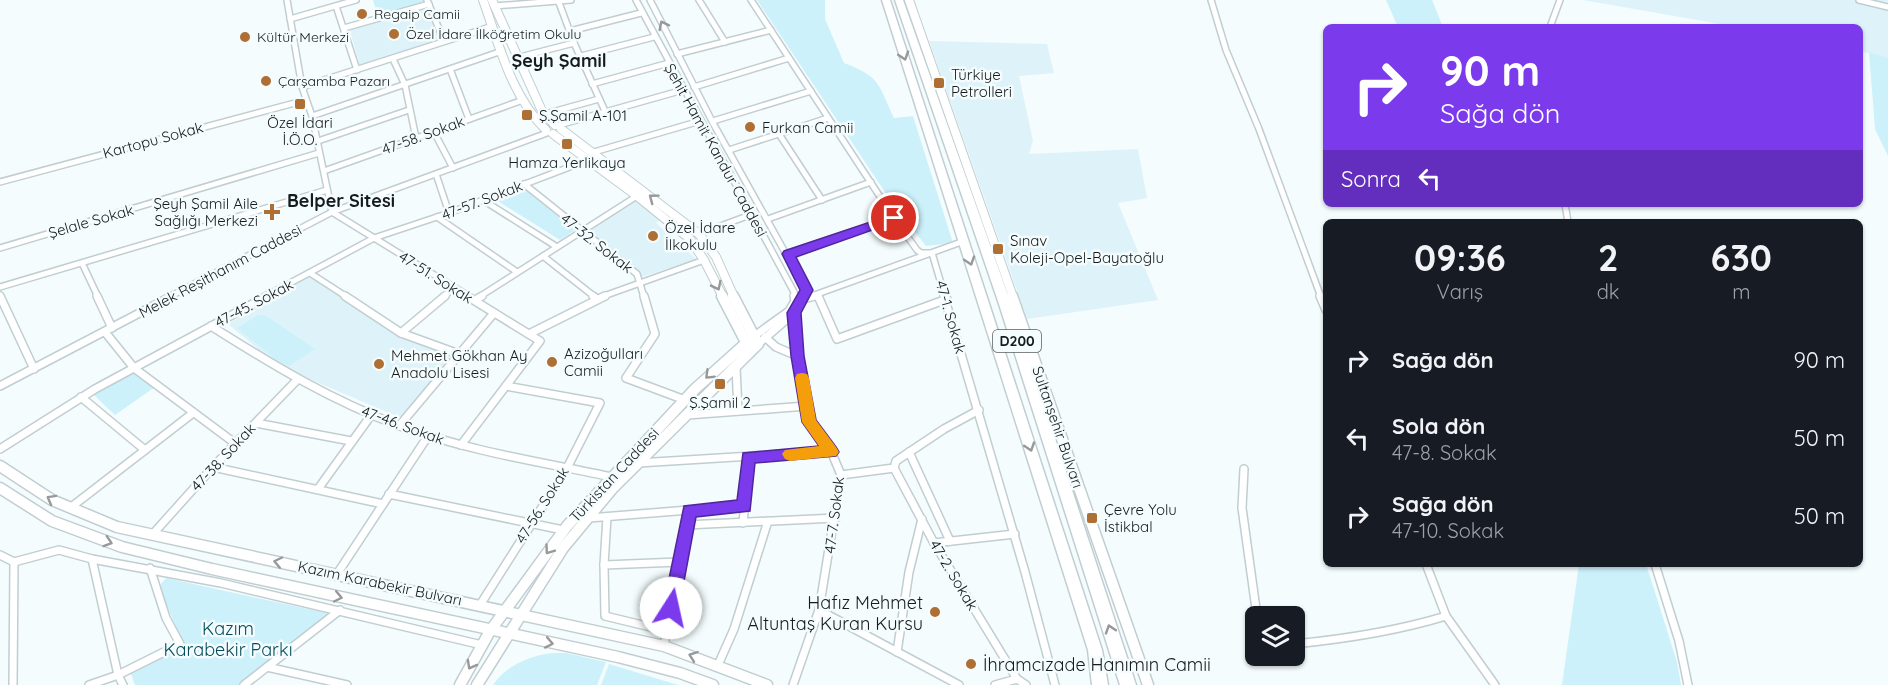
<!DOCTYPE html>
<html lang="tr">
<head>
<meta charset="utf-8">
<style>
	body { margin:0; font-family:Quicksand,sans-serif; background:#242831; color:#f1f3f6; height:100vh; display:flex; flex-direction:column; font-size:22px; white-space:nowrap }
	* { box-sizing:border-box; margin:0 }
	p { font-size:20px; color:#9ea1a6 }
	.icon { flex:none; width:33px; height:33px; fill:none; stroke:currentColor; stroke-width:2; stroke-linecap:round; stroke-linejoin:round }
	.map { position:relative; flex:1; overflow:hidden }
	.drawer { position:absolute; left:1323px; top:219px; width:540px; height:348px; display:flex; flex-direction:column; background:#171b24; border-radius:9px; box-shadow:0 2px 4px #0004 }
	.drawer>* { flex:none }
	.banner { position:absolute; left:1323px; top:24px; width:540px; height:183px; border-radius:9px; box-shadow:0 2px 4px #0004; background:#7c3aed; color:#fff; overflow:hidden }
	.controls { position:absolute; left:1245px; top:606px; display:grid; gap:12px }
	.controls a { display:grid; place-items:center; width:60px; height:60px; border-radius:9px; background:#171b24; box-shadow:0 2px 4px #0004; font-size:30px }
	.pin { position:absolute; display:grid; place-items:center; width:51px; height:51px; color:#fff; margin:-26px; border:3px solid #fff; border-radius:50%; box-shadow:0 2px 6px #0007 }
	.me { position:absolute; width:66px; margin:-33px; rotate:10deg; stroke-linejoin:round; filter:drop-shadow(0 0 4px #0008) }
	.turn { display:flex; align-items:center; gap:21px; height:126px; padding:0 18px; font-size:27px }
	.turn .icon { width:78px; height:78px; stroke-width:2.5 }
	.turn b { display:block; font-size:42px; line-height:51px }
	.then { display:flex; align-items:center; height:57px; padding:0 18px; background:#0003; gap:12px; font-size:22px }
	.eta { display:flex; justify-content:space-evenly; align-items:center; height:102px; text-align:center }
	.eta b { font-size:36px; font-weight:700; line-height:42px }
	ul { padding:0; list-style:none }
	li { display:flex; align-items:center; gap:18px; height:78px; padding:0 18px }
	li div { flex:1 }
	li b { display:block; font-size:22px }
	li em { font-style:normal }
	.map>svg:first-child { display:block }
	.built { fill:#ddf3f9 }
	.green { fill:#ccf1fb }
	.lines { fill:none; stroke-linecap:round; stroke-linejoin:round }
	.street-far1-casing { stroke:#c1ced1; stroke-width:8 }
	.street-casing { stroke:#c1ced1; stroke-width:10 }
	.secondary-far1-casing { stroke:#c1ced1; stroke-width:10 }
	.secondary-casing { stroke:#c1ced1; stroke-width:13 }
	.highway-casing { stroke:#c1ced1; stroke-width:3 }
	.street-far1 { stroke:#fff; stroke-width:5 }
	.street { stroke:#fff; stroke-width:7 }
	.secondary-far1 { stroke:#fff; stroke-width:8 }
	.secondary { stroke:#fff; stroke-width:10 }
	.highway { fill:#fff; fill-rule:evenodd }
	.oneway { stroke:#969899 }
	.route { fill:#7c3aed; stroke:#51269a; stroke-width:1.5 }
	.slow { fill:#f59e0b }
	.poi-dot { fill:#ae6f35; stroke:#f4fcfe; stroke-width:2 }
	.labels { text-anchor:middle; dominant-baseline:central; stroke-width:5; stroke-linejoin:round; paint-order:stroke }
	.far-poi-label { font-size:14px; fill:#161b1c; stroke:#f4fcfe; text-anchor:start }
	.shield { fill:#f4fcfe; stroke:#595e60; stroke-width:1.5 }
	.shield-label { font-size:14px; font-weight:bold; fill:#161b1c }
	.poi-label { font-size:15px; fill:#161b1c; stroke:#f4fcfe; text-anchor:start }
	.street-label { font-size:15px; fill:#161b1c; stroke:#f4fcfe }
	.far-district-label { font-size:18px; font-weight:bold; fill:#161b1c; stroke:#f4fcfe }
	.quarter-label { font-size:18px; font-weight:bold; fill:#161b1c; stroke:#f4fcfe }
	.near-poi-label { font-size:18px; fill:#161b1c; stroke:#f4fcfe; text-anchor:end }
	.near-park-label { font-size:18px; fill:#054d5b; stroke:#f4fcfe }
</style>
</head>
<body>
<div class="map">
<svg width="1888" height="685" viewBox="0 0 1888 685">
	<rect width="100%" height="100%" fill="#f4fcfe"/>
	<g class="built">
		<polygon points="1583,0 1888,0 1888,58 1860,51 1860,27 1737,27"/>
		<polygon points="428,6 441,40 360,66 349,27"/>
		<polygon points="929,41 1047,44 1054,73 1019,76 1033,141 1029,154 1138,149 1147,198 1118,203 1158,300 1027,319"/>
		<polygon points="632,199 660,220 656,223 696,259 642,277 587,229"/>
		<polygon points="309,275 398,336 458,354 403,419 277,365 228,324"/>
	</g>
	<g class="green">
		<polygon points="373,0 424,0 425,3 378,16"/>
		<path d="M757,0H825V19L844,63C881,77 878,84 894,118L913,116L953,243L926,246L893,204Z"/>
		<polygon points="1386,0 1432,0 1443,27 1398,27"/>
		<polygon points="1869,52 1888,58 1888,156 1875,129"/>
		<polygon points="524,188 575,230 560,240 496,200"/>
		<polygon points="258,315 264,315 271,319 315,349 289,366 275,359 237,328"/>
		<polygon points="134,370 155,387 115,415 94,395"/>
		<polygon points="1579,564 1646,564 1677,662 1681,685 1562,685"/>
		<polygon points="166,578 331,614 242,685 135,685 131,674 184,644 161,593 161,584"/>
		<path d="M552,653H566L606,662L597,685H493C507,665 529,656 552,653Z"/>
		<polygon points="609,664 678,685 601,685"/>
	</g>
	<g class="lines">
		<g class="street-far1-casing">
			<g id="street-far1">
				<polyline points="287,0 302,87 312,116 332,212 470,297"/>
				<polyline points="427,0 444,41"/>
				<polyline points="558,0 574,43 605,111"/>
				<polyline points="636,0 794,292 795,297"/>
				<polyline points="650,0 713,123 806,290 802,297"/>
				<polyline points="699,0 725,42"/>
				<polyline points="751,0 894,218 917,250 921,253 932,253 945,297"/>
				<polyline points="1211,0 1226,50 1259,129 1321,297"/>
				<polyline points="1859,0 1888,7"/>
				<polyline points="336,6 357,70"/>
				<polyline points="494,6 571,0"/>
				<polyline points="290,19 356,0"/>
				<polyline points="1550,27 1560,0"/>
				<polyline points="344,28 429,4"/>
				<polyline points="570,31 641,13"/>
				<polyline points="677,54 771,30"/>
				<polyline points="581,56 654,37"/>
				<polyline points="516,58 574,43"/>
				<polyline points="393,59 405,85 416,138"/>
				<polyline points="450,69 469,119"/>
				<polyline points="592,84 669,63"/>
				<polyline points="302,87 493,26"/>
				<polyline points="694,87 789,58"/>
				<polyline points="545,114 599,99"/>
				<polyline points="312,116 502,51"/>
				<polyline points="713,121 811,91"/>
				<polyline points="559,125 683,90"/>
				<polyline points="434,132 453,168"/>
				<polyline points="779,134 822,200"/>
				<polyline points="318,141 409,110"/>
				<polyline points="729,150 828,118"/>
				<polyline points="594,152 700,121"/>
				<polyline points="324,171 523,100"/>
				<polyline points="436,174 449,213"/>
				<polyline points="0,182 306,100"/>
				<polyline points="524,184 637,274 644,297"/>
				<polyline points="483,200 557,247"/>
				<polyline points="1565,204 1568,222"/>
				<polyline points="437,217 517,272"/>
				<polyline points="768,219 871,182"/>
				<polyline points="699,234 750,215"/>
				<polyline points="0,248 319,153"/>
				<polyline points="788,254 894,218"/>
				<polyline points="543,256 595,297"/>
				<polyline points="82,263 98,297"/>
				<polyline points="310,273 347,297"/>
				<polyline points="0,287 327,190"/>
				<polyline points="818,295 819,297"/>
				<polyline points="169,297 332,212 547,133"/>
				<polyline points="264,297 374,238 449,213 588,160"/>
				<polyline points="443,297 454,288"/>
				<polyline points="479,297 637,196"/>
				<polyline points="601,297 704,260"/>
				<polyline points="809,297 964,241"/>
			</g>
		</g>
		<g class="street-casing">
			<g id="street">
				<polyline points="0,296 34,369"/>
				<polyline points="97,296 112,328"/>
				<polyline points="345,296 401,333 459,354"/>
				<polyline points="593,296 597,299"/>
				<polyline points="644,296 655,334 626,378 685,400"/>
				<polyline points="794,296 795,301"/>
				<polyline points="818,296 837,339 947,299"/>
				<polyline points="944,296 1025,572 1055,685"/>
				<polyline points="1320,296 1326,310"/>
				<polyline points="475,300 482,296"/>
				<path d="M211,326C271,364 332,401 400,426C468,451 541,462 612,477"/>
				<polyline points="105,332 134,368 236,444"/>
				<polyline points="401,333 445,296"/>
				<polyline points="529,334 605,296"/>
				<polyline points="753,337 789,311 795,301 815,296"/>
				<polyline points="765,337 776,347 797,356"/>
				<polyline points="758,344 794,313 803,296"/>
				<polyline points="736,367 738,411"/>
				<polyline points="0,386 172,296"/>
				<polyline points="81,397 145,450"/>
				<polyline points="687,415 807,406"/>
				<polyline points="256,423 351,441"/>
				<polyline points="399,426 494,313"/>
				<polyline points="461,445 540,341 467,296"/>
				<polyline points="0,449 95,389 267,296"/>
				<polyline points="909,452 950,541"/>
				<polyline points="638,463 831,451"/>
				<polyline points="213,467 383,504"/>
				<polyline points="894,468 934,543 1017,679"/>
				<polyline points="1244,469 1242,508 1257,616"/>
				<polyline points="841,475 894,468 896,461 944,429 979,410"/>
				<polyline points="318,489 372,414"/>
				<polyline points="389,494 563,530"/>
				<polyline points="70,508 193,413"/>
				<polyline points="689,510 744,506"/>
				<polyline points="607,517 604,565 605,616 667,631"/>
				<polyline points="589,518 689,510 686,525 836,518"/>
				<polyline points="743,523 749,457"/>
				<polyline points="152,535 213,467 297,380"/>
				<polyline points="934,543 1015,534"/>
				<polyline points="0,555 14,562"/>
				<polyline points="92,559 118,675 123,685"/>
				<polyline points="14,562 59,550 92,559 221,583 482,645"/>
				<polyline points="1426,564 1446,616 1495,685"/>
				<polyline points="1655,564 1679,641 1688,685"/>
				<polyline points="604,565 679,562"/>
				<polyline points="337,574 428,436"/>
				<polyline points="480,605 567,468 600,403 506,386"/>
				<polyline points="819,610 959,685"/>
				<path d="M1294,644C1345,639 1397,631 1446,616"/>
				<polyline points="664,646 686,525"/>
				<polyline points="897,652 909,572 922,519"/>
				<polyline points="718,665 734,629 768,521"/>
				<polyline points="267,667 347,685"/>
				<polyline points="13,685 14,562"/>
				<polyline points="89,685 118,675 180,644 166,618 150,568"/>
				<polyline points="244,685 340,610"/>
				<polyline points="793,685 819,610 841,475 831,451 809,421 797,356 794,313"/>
				<polyline points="995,685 1017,679 1026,685"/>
			</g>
		</g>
		<g class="secondary-far1-casing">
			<g id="secondary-far1">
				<path d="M483,0C499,44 511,96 546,130"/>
				<polyline points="492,0 542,111 555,125"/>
				<polyline points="909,0 1013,297"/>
				<polyline points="561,129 699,234 716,257 734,297"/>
				<polyline points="553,134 637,196 690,239 704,260 723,297"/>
			</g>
		</g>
		<g class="secondary-casing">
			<g id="secondary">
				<polyline points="722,296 748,346"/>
				<polyline points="1012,296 1148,685"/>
				<polyline points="0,466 52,500 117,527 664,646 767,685"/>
				<polyline points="0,488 52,521 122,547 212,569 618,657 680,673 713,685"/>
				<polyline points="460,685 490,631 567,526 695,389 753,337"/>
				<polyline points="477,685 563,548 612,489 758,344 733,296"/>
			</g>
		</g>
		<g class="highway-casing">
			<g id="highway">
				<polygon points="882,0 890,0 1102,650 1108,685 1092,685 1088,650"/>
				<polygon points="895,0 903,0 1011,304 1136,685 1120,685 999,304"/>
			</g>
		</g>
		<use href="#street-far1" class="street-far1"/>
		<use href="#street" class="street"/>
		<use href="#secondary-far1" class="secondary-far1"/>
		<use href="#secondary" class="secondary"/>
		<use href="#highway" class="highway"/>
	</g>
	<defs><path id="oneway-chevron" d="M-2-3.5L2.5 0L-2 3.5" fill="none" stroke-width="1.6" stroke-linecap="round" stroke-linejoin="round" transform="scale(1.5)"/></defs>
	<g class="oneway">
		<use href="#oneway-chevron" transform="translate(663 25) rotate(-117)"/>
		<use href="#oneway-chevron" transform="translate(904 56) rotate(72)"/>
		<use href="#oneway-chevron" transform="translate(653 198) rotate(-143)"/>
		<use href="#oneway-chevron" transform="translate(970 261) rotate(72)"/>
		<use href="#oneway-chevron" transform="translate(717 286) rotate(64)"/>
		<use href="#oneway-chevron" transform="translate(709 375) rotate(136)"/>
		<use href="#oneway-chevron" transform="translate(1030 447) rotate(72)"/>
		<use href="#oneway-chevron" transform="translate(51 499) rotate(-151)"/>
		<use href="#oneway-chevron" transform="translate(108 542) rotate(18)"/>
		<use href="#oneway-chevron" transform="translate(549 550) rotate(126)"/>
		<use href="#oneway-chevron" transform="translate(278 562) rotate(-168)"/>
		<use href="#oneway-chevron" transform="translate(338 597) rotate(12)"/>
		<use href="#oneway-chevron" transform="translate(1110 629) rotate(-108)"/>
		<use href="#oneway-chevron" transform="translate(549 643) rotate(11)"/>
		<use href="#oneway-chevron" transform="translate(693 656) rotate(-160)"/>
		<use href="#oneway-chevron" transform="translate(471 665) rotate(119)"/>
	</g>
	<polygon class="route" points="894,214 900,218 898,221 796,257 813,290 801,313 804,356 816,420 836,447 839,452 836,456 755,463 750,511 696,517 679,608 677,614 671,616 665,614 663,608 684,506 737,500 743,453 819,446 802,422 791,356 787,313 800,290 782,254 784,251"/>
	<polygon class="slow" points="802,373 807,374 809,378 816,420 836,447 839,452 836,456 790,461 785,459 782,454 785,450 819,446 802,422 795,378 797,374"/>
	<g class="poi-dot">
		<circle cx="362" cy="14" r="6"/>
		<circle cx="394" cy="34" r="6"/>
		<circle cx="245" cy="37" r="6"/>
		<circle cx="266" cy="81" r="6"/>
		<rect x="933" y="77" width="12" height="12" rx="3"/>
		<rect x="294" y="98" width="12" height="12" rx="3"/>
		<rect x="521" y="109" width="12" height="12" rx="3"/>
		<circle cx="750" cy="127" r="6"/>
		<rect x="561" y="138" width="12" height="12" rx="3"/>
		<path d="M269 203h6v6h6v6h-6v6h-6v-6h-6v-6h6z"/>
		<circle cx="653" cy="236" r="6"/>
		<rect x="992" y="243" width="12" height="12" rx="3"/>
		<circle cx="552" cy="362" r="6"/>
		<circle cx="379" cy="364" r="6"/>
		<rect x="714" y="378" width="12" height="12" rx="3"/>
		<rect x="1086" y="512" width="12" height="12" rx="3"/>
		<circle cx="935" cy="612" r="6"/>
		<circle cx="971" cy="664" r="6"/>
	</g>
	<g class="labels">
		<g class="far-poi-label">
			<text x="374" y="14">Regaip Camii</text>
			<text x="406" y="34">Özel İdare İlköğretim Okulu</text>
			<text x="257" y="37">Kültür Merkezi</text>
			<text x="278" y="81">Çarşamba Pazarı</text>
		</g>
		<rect class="shield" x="993" y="330" width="48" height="22" rx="4.5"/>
		<g class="shield-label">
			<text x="1017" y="341">D200</text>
		</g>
		<g class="poi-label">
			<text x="951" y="74">Türkiye<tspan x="951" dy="17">Petrolleri</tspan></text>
			<text x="539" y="115">Ş.Şamil A-101</text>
			<text x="300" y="122" text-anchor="middle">Özel İdari<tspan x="300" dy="17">İ.Ö.O.</tspan></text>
			<text x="762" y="127">Furkan Camii</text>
			<text x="567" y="162" text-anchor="middle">Hamza Yerlikaya</text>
			<text x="258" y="203" text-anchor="end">Şeyh Şamil Aile<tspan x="258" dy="17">Sağlığı Merkezi</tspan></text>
			<text x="665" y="227">Özel İdare<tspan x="665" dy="17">İlkokulu</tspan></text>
			<text x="1010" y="240">Sınav<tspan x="1010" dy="17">Koleji-Opel-Bayatoğlu</tspan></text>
			<text x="564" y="353">Azizoğulları<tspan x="564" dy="17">Camii</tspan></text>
			<text x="391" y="355">Mehmet Gökhan Ay<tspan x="391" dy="17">Anadolu Lisesi</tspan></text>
			<text x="720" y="402" text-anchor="middle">Ş.Şamil 2</text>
			<text x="1104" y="509">Çevre Yolu<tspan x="1104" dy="17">İstikbal</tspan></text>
		</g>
		<g class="street-label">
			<text transform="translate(423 135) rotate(-20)">47-58. Sokak</text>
			<text transform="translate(153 140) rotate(-15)">Kartopu Sokak</text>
			<text transform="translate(716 150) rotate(61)">Şehit Hamit Kandur Caddesi</text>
			<text transform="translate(482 200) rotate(-21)">47-57. Sokak</text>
			<text transform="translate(91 221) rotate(-16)">Şelale Sokak</text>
			<text transform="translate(597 243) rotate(38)">47-32. Sokak</text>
			<text transform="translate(220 271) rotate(-28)">Melek Reşithanım Caddesi</text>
			<text transform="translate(436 277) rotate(32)">47-51. Sokak</text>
			<text transform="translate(254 303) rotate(-28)">47-45. Sokak</text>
			<text transform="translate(951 317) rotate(74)">47-1. Sokak</text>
			<text transform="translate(403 425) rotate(20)">47-46. Sokak</text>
			<text transform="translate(1058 427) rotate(71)">Sultanşehir Bulvarı</text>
			<text transform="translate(223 457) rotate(-47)">47-38. Sokak</text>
			<text transform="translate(614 475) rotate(-47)">Türkistan Caddesi</text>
			<text transform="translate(542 505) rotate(-58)">47-56. Sokak</text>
			<text transform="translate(834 515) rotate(-83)">47-7. Sokak</text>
			<text transform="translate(954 575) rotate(59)">47-2. Sokak</text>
			<text transform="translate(380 583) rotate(12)">Kazım Karabekir Bulvarı</text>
		</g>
		<g class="far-district-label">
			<text x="559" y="60">Şeyh Şamil</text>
		</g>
		<g class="quarter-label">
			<text x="341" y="200">Belper Sitesi</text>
		</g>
		<g class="near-poi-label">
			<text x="923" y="602">Hafız Mehmet<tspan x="923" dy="21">Altuntaş Kuran Kursu</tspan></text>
			<text x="983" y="664" text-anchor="start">İhramcızade Hanımın Camii</text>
		</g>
		<g class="near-park-label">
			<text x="228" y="628">Kazım<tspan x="228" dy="21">Karabekir Parkı</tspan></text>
		</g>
	</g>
</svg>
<div class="controls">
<a><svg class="icon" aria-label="layers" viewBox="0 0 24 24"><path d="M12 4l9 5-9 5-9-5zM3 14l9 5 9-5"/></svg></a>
</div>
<div class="pin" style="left:894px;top:218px;background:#d93025"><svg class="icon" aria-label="arrive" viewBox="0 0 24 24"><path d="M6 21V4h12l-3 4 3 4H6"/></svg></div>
<svg class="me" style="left:671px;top:608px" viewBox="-20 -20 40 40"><circle r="19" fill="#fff"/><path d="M0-13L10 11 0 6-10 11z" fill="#7c3aed"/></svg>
<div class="banner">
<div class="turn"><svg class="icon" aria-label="right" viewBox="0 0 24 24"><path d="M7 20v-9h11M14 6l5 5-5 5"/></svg><div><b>90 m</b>Sağa dön</div></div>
<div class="then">Sonra<svg class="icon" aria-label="left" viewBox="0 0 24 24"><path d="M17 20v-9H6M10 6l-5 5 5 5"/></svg></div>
</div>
<section class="drawer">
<div class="eta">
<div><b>09:36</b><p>Varış</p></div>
<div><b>2</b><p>dk</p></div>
<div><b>630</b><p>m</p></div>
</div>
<ul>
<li><svg class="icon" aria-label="right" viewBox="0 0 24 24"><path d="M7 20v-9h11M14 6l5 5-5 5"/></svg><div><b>Sağa dön</b></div><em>90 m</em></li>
<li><svg class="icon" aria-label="left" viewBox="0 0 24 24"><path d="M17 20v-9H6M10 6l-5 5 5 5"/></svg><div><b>Sola dön</b><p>47-8. Sokak</p></div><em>50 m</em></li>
<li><svg class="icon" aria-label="right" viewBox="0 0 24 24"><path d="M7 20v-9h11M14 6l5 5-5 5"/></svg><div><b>Sağa dön</b><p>47-10. Sokak</p></div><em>50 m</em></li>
</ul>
</section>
</div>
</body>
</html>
